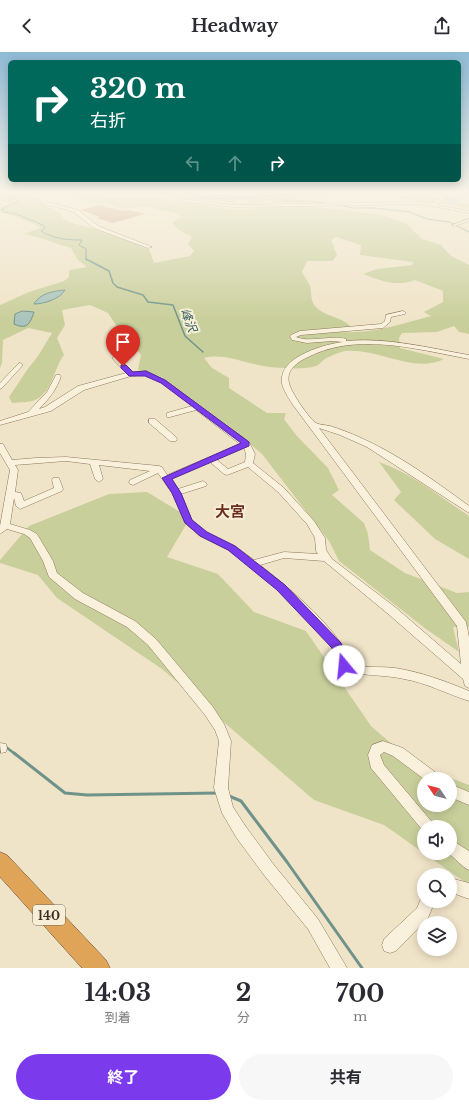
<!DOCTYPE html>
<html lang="ja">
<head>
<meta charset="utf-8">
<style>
	body { margin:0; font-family:"Libre Baskerville","Noto Sans JP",serif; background:#f7f7f7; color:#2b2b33; height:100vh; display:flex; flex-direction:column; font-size:15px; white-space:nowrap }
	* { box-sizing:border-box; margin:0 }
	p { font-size:13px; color:#7c7c81 }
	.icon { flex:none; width:22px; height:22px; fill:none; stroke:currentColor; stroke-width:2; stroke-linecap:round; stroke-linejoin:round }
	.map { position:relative; height:916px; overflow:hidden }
	.panel { display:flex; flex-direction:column; background:#fff; flex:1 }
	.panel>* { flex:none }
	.guide { position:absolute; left:8px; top:8px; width:453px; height:122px; border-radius:6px; box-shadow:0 2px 10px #0003; background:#00695c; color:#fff; overflow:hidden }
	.needle { width:26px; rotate:305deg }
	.controls { position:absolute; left:417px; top:720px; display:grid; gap:8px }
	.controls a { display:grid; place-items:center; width:40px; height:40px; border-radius:50%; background:#fff; box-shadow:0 2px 10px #0003; font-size:20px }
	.pin { position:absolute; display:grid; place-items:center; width:34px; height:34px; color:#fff; margin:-41px -17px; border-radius:50% 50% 50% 0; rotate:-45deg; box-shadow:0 0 4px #0007 }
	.pin .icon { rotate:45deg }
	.me { position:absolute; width:44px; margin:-22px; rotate:343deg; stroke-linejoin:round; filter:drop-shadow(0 0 3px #0008) }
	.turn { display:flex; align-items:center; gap:14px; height:84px; padding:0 16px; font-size:18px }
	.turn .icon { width:52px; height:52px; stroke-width:2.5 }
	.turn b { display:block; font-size:28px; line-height:34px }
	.lanes { display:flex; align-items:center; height:38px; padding:0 16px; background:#0003; justify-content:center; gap:20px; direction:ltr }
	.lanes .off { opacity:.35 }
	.eta { display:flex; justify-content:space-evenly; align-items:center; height:68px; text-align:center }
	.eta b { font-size:24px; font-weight:700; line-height:28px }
	.button { display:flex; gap:8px; margin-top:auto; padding:8px 16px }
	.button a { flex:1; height:46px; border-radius:24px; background:#7c3aed; color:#fff; font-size:16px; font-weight:700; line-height:46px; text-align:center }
	.button a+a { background:#f7f7f7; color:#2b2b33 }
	header { display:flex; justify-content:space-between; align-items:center; height:52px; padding:0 16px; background:#fff; font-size:18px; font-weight:700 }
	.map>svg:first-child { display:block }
	.green { fill:#c9cf9b; fill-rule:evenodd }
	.water { fill:#a9c4bc; stroke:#6f938a }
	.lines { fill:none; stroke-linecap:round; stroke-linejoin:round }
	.stream-far3 { stroke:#6f938a; stroke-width:1 }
	.stream-far2 { stroke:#6f938a; stroke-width:1.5 }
	.stream-far1 { stroke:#6f938a; stroke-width:2.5 }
	.stream { stroke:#6f938a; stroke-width:3 }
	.river { fill:#a9c4bc; fill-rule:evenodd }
	.building { fill:#cf9f7d }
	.minor-casing { stroke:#8d765c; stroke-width:1 }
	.highway-casing { stroke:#5b4430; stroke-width:1 }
	.minor { fill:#faf1dc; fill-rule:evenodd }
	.highway { fill:#e0a458; fill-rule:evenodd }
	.route { fill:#7c3aed; stroke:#51269a }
	.labels { text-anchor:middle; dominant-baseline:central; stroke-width:4; stroke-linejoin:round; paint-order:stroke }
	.far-water-label { font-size:12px; font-style:italic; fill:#2f5d5a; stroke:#f7eed8 }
	.shield { fill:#f7eed8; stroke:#756857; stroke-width:1 }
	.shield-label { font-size:12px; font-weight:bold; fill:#3d2e20 }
	.quarter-label { font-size:15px; font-weight:bold; fill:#6b2e1e; stroke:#f7eed8 }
</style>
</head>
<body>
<header><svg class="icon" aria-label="back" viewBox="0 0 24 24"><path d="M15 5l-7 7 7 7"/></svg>Headway<svg class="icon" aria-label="share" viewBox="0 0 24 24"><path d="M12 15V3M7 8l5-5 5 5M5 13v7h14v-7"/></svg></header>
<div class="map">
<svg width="469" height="916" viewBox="0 0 469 916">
	<rect width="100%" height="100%" fill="#f0e4c8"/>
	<g class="green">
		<path d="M2,141H86C112,147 138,143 164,147V149C187,147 243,166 261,153L306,154L383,163L407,172L422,187L441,193L451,204L469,213V282L459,280L454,274L437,280L402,281L399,286L400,296L444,307C414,322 378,296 345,299C340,300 330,304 325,307C322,309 319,313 316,314C305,318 282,316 270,315C248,313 225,300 204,306L212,316L229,326V336L267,361H286L284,367L296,383L328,416L339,438L332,443L364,471L368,482L370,498L405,521L457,541L469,540V575H453L459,600L426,577L339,509L329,489L262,402L230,375L162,325L138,318L141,303L122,282L108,261L90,253L62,258L65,273L57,286L64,303C54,316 53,338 37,347C30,351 19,350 12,351L9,345L27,318L38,304L52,281L28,276L3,288L2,311L0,316V253L29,240L64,229L69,225V218L87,215L77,207L71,196C55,192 39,184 23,182L40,176L36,173L0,159V156L11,152L0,148V146L3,145L0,143ZM59,141L94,151H104L126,157L145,154L177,162L182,165L172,170L176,176L192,185L188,192L194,199L190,204L154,211L149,197L99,178L72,171L64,167L60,161L29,143L41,142L47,144ZM336,185L361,193L360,203L413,210L412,213L377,217L363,222C381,229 396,235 415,228L443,239V250L424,260L431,264C402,272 372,282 342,280L350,274C341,264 324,265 315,254C310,248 312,241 310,234C308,229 304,224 302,220L307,209H333L337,203L331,188ZM65,238L63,242L42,252L37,247L54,239Z"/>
		<path d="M176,141H184L209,146H274L320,141H367L294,147L324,150L275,151L269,147C263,152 253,154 247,148H236V153C229,152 224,149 217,148C203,148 189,150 175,144Z"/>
		<polygon points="396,141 422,141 435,146 469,141 469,144 465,144 455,150 469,152 469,156 392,145 401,143"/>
		<path d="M379,410C412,421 440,445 469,464V507L435,487L394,448L401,440Z"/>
		<path d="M147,440L190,466L167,505L218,522L254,560L306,579L371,674L416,713L469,733V833L384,773L314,748L162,617L57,546L38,523L0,511V508L29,474L109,442ZM424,727H450V753H424ZM424,775H450V801H424Z"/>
	</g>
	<g class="water">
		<polygon points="186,141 233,144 331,141 226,147 194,145"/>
		<path d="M65,238C60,247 44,252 34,252C40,241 54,239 65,238Z"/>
		<path d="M22,259L34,260C30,272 27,278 14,272L15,262Z"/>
	</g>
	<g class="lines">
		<g class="stream-far3">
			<path d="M8,141L19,150L4,155L2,158L3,160L16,162L43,173L45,176L41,179C54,187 67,188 82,188L79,193L86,197V208"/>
			<polyline points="271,143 285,149 311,149 331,152"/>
			<polyline points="339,153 353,156 375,156 410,160 427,167 449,170 469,180"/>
		</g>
		<polyline class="stream-far2" points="86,207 109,219 113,231 117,235 143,243 148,250 173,253 185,284 203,300"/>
		<polyline class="stream-far1" points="6,695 15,702"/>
		<g class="stream">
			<polyline points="14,701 65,741 87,743 218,741"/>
			<polyline points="229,744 241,749 287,810 362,916"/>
		</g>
		<polygon class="river" points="469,141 469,145 456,146 456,148 451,152 446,151 451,147 449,145 454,142"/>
	</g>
	<polygon class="building" points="99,153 123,159 129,158 145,162 113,171 96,166 100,165 81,158"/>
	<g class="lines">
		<g class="minor-casing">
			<g id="minor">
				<polygon points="36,141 40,141 44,147 47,150 78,158 98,174 152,195 148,196 94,176 74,160 45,152 41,149"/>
				<polygon points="164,141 169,141 182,147 233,153 421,150 432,152 445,141 449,141 436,153 469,159 469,161 421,152 233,155 181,149"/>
				<polygon points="469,167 469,169 454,174 452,173"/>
				<path d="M403,259L405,260V262L391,265L390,270L383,276L301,283L296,285C309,291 331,283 346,287V289C387,285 429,296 469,303V307C415,297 355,279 304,307C293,313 285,321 290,334C292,341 310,368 316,371C320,373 326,373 330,374C340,377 350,381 359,385C398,402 435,429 469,454V461L367,395L340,383L319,376L466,570L469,585V636L465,634L463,627L387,561L324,509L284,506L260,513C289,536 319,561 341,591C345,596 346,605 349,611C363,617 380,614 395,616C421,620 445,629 469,639V649C447,642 427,631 404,627C383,622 361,625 340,617L332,596L312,572L277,537L229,498L200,484L185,471L172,441L158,421L133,433L130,432L129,430L130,428L150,419L99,413L103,427L99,430L95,427L90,412L66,409L15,413L18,418L15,440L21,441L24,449L54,436L52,428L53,426H59L63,437L62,439L20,457L16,454L14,446L10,472L30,478L37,482L53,509L57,521L83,541L135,569L156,587L213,655L224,672L231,689L228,736L233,755L246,775L274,813L318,867L347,916H330L308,877L264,823L236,785L222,761L214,736L219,689L215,678L205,663L148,593L127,575L75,547L49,525L43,509L30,486L24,482L7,477L0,482V474L10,418L0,401V392H3L12,408L36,406L66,405L159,414L162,415L167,423L240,392L196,358L170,365H167V361L192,354L161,330L145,323L131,324L84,338L51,359L0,373V369L28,360L47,340L56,323H60L61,324C57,337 49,347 39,357L45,355L78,334L126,321L112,306L115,304L133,320L146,319L165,328L249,390L255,402L253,411L284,436L314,469L325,486L326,498L332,507L395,555L461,612L457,574L293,353C288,345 280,334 282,325C284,304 325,292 343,290L332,289L307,291L292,288L290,284L291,283L300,279L381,272L385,269L386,263ZM244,396L246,402L245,410L228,417L217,408ZM210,410L224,422L227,423L248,415L278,440L307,472L315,486L316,499L318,502L284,500L254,508L235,494L206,480L192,468L181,442L206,434L207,432L203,429L178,437L171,427Z"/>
				<polygon points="20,311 22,312 22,314 2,336 0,337 0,331 18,312"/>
				<polygon points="149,367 155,367 176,385 177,387 176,389 170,389 149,371"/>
				<polygon points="383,689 403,696 439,723 441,727 424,727 393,704 384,700 380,703 384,713 432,770 434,775 424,775 424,780 371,716 368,703 372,693"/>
				<polygon points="0,691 6,692 7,696 6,700 1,701"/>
				<polygon points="450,732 469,740 469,753 450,745"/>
				<path d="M450,787L469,799V818C462,815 455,806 448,801H450Z"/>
				<polygon points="450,826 469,831 469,847 450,840"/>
				<polygon points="424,843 424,849 435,849 428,866 396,899 390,901 384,899 382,893 384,887 417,856 422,844"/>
			</g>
		</g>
		<g class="highway-casing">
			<polygon id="highway" points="0,800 7,803 106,908 110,916 82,916 0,825"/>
		</g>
		<use href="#minor" class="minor"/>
		<use href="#highway" class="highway"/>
	</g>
	<linearGradient id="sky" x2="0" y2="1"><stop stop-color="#8fbad6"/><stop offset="0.52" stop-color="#f8f3e6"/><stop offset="1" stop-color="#f8f3e6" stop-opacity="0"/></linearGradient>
	<rect width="469" height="269" fill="url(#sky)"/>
	<polygon class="route" points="121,313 126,313 133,320 146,319 165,328 249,390 249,394 172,427 181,441 192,468 207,480 235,494 285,533 341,591 349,614 348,617 344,619 340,617 332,596 277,538 228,498 200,484 185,471 172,441 162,426 241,391 161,331 145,324 129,324 121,316"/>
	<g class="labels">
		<g class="far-water-label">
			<text transform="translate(189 268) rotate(68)">峰沢</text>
		</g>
		<rect class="shield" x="33" y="853" width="32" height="20" rx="3"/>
		<g class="shield-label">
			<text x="49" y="863">140</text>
		</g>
		<g class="quarter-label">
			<text x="230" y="459">大宮</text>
		</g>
	</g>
</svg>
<div class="controls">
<a><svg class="needle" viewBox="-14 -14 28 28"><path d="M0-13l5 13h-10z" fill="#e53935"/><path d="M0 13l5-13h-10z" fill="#7c7c81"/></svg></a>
<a><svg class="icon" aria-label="sound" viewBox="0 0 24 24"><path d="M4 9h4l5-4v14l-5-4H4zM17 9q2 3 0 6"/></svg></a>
<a><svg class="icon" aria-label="search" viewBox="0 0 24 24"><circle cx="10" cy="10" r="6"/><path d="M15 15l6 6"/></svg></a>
<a><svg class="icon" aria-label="layers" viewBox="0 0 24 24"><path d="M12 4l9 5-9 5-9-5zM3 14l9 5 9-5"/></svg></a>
</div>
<div class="pin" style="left:123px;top:314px;background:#d93025"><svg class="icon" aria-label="arrive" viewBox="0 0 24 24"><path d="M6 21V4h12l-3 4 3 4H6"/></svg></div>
<svg class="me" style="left:344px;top:614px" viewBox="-20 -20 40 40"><circle r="19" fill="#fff"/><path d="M0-13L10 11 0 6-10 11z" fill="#7c3aed"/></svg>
<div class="guide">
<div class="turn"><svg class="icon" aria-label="right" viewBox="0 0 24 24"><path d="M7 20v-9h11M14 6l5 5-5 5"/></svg><div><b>320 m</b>右折</div></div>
<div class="lanes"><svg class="icon off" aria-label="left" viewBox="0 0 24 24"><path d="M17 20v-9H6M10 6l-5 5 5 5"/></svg><svg class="icon off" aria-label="ahead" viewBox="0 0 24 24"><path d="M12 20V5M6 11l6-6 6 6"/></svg><svg class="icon" aria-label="right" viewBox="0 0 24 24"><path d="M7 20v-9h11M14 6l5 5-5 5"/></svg></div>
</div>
</div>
<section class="panel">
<div class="eta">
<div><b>14:03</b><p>到着</p></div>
<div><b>2</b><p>分</p></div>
<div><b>700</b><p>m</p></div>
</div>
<div class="button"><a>終了</a><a>共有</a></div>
</section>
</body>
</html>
